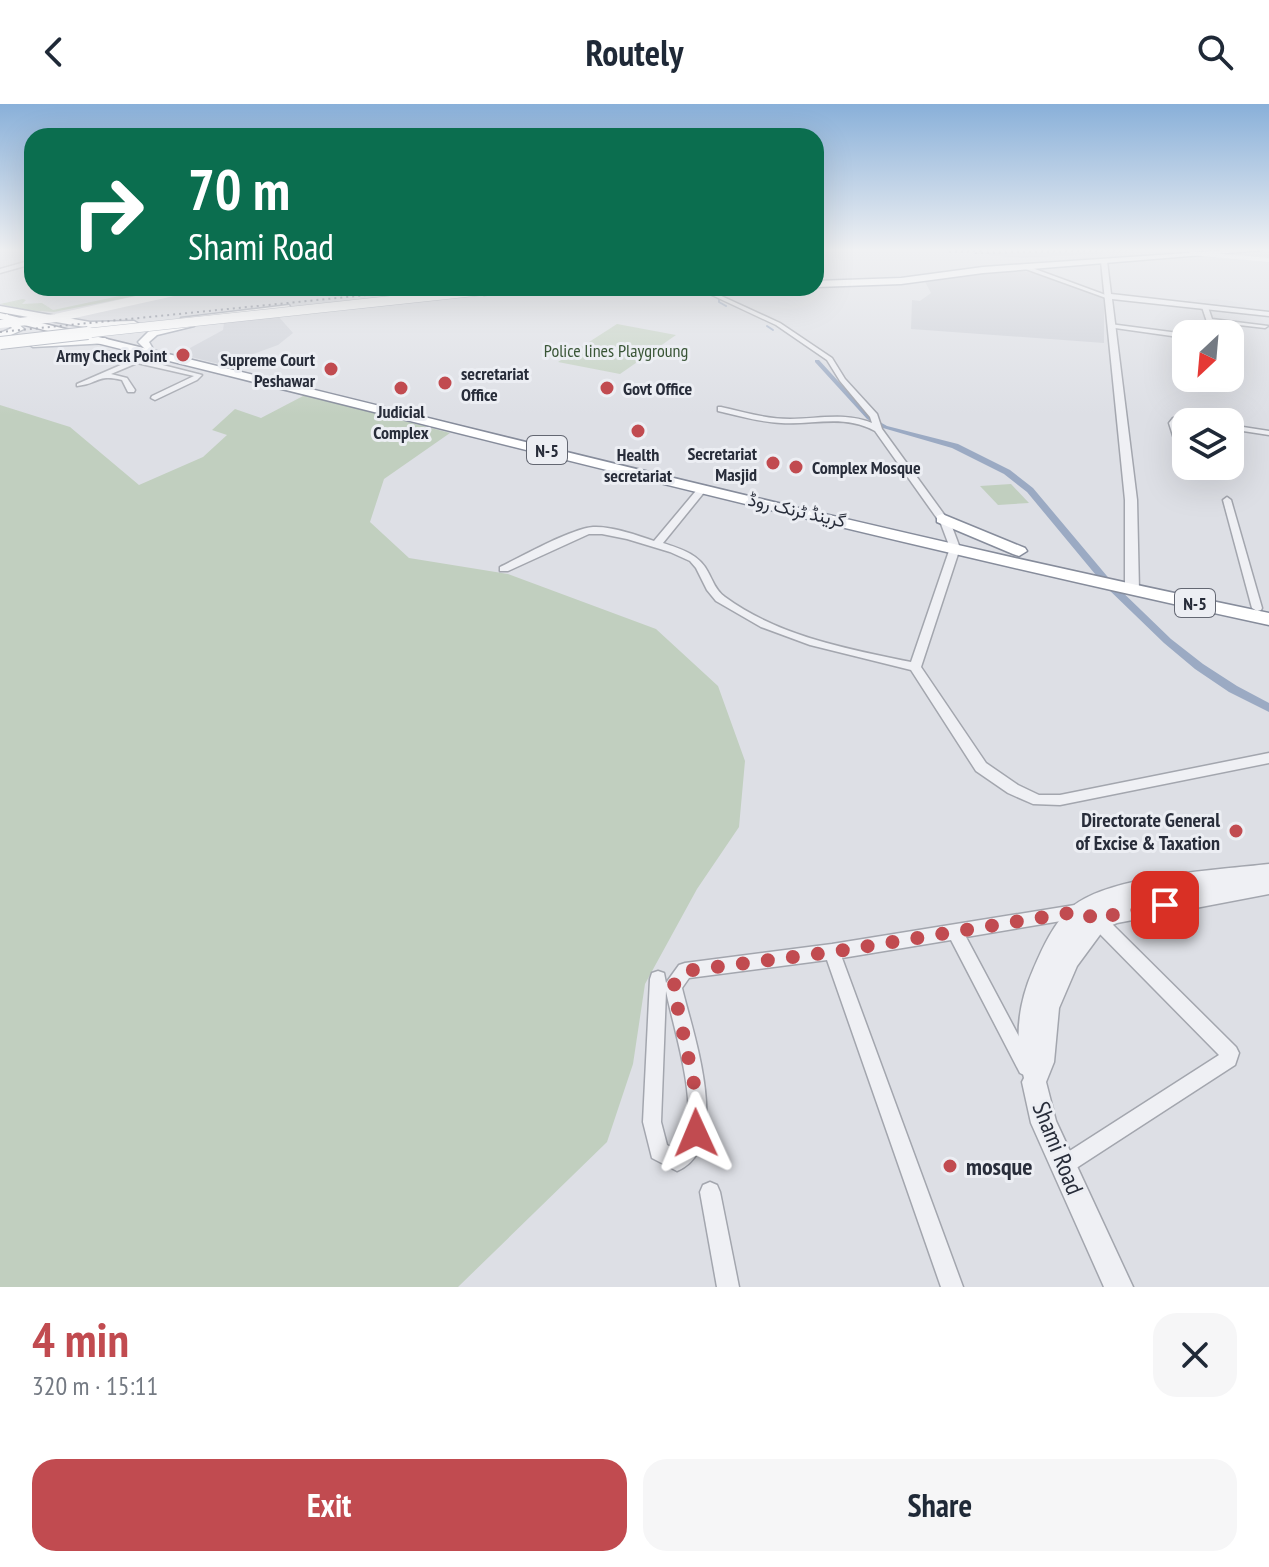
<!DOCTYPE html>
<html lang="en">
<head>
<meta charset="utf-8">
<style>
	body { margin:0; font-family:"PT Sans Narrow",Vazirmatn,sans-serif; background:#f6f6f7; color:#1f2937; height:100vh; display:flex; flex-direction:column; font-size:30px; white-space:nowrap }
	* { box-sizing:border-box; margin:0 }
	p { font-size:26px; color:#747a83 }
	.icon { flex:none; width:44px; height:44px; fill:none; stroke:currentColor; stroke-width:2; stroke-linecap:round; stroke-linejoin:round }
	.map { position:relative; height:1183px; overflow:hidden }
	.details { display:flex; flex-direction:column; background:#fff; flex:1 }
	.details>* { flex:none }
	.guide { position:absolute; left:24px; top:24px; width:800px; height:168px; border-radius:24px; box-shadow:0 8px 32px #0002; background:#0b6e4f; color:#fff; overflow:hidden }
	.needle { width:52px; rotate:206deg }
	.tools { position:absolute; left:1172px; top:216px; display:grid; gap:16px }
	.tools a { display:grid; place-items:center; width:72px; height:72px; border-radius:16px; background:#fff; box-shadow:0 8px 32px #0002; font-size:40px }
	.pin { position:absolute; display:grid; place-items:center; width:68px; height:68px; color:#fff; margin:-34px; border-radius:16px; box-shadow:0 4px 12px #0006 }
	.me { position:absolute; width:88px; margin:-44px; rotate:359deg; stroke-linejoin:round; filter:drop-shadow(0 0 6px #0008) }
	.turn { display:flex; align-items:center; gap:28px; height:168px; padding:0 32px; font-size:36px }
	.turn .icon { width:104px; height:104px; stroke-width:2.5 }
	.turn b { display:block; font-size:56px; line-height:68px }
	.round { display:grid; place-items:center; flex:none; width:84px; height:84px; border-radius:24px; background:#f6f6f7 }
	.summary { display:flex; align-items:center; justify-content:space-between; height:136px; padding:0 32px }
	h1 { font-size:48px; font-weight:700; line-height:60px; color:#c14b50 }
	.button { display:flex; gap:16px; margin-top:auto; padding:16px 32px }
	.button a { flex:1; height:92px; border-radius:24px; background:#c14b50; color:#fff; font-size:32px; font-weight:700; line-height:92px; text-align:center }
	.button a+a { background:#f6f6f7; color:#1f2937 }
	header { display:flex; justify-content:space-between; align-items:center; height:104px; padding:0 32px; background:#fff; font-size:36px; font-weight:700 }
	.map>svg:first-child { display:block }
	.built { fill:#cbced6 }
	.green { fill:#c1cfbf }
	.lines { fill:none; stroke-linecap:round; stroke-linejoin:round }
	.stream { stroke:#9baac3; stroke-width:2 }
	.canal { fill:#9baac3; fill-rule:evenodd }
	.minor-casing { stroke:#a3a6ae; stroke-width:3 }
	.tertiary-casing { stroke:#a3a6ae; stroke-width:3 }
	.primary-casing { stroke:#9da3b0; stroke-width:3 }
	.trunk-casing { stroke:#868c9b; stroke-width:3 }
	.minor { fill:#eff0f4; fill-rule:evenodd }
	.tertiary { fill:#eff0f4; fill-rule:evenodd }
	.secondary { fill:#fff; fill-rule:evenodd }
	.primary { fill:#fff; fill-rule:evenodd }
	.trunk { fill:#fff; fill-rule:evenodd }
	.rail { stroke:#787e8d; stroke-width:2; stroke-dasharray:2 4; stroke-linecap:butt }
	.primary-bridge-far1-casing { stroke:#9da3b0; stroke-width:10; stroke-linecap:butt }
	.primary-bridge-casing { stroke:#9da3b0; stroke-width:14; stroke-linecap:butt }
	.secondary-bridge { stroke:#fff; stroke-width:8 }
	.primary-bridge-far1 { stroke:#fff; stroke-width:9 }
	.primary-bridge { stroke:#fff; stroke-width:12 }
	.route { stroke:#c14b50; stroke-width:14; stroke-dasharray:0 25.2 }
	.poi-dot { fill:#c14b50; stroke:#eceef3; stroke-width:3 }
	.labels { text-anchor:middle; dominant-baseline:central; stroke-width:6; stroke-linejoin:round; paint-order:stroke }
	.far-park-label { font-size:18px; fill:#395536; stroke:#eceef3 }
	.far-poi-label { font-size:18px; font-weight:bold; fill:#282d3a; stroke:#eceef3; text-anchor:end }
	.shield { fill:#eceef3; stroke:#636772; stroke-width:2 }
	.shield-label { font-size:18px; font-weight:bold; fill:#282d3a }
	.far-street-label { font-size:18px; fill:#282d3a; stroke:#eceef3 }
	.poi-label { font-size:20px; font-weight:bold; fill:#282d3a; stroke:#eceef3; text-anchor:end }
	.near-street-label { font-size:24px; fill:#282d3a; stroke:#eceef3 }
	.near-poi-label { font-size:24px; font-weight:bold; fill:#282d3a; stroke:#eceef3; text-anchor:start }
</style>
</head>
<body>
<header><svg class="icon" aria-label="back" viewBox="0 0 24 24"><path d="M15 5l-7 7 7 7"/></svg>Routely<svg class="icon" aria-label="search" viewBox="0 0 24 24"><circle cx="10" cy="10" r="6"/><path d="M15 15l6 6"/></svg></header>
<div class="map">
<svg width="1269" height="1183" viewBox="0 0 1269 1183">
	<rect width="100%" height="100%" fill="#dddfe5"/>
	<g class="built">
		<polygon points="934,146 1166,146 1022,154"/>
		<polygon points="983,166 1018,166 1049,172 1104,192 1104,239 911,225 912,196 920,197 931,189 923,174"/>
		<polygon points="278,212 293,229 278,241 223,261 179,250 223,226 224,219"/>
	</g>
	<g class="green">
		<polygon points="176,184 54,208 24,206 0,200 23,195 26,196 22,200 42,199 53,206 148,186"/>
		<polygon points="617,220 676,231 620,270 558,258"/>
		<polygon points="305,291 450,329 384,375 370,418 409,454 508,470 656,525 718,582 745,657 739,723 697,785 645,880 633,960 607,1038 458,1183 0,1183 0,301 70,323 139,381 203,353 227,331 212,326 235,305 261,314"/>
		<polygon points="1011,380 1029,399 998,401 980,382"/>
	</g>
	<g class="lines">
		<g class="stream">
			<polyline points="719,194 719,198 726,202"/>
			<polyline points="767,222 773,226"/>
		</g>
		<polygon class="canal" points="815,256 819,256 871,313 887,322 958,340 1010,366 1033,384 1112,478 1171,535 1203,560 1237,582 1269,599 1269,608 1229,588 1195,565 1164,539 1105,482 1027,388 1004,370 952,344 883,324 867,315 815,258"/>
		<g class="minor-casing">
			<g id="minor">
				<polygon points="1020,161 1024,161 1111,193 1106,194 1020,163"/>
				<path d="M697,184H704L780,219L832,254L845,275L877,310L882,325L951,420L960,444L921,563L986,659L1018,681L1039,691H1060L1269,649V659L1060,701L1033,700L1008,689L976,667L911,566L810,541L761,523L716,497L707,486L696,464L690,457L670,448L627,435L602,430H589L508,467H500V463C523,452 570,425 593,423C612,422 636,431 654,437L700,382H706V386L663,439C681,445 699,450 708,468C713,477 716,487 725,493C778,532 848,545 911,558L950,444L941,420L875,327C844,310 814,321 781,319C760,318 739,312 718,307V303H721C744,308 766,315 790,315C818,315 845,308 872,319L870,313L840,277L827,256L776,221Z"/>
				<polygon points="1205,201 1208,203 1212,215 1268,222 1265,224 1213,218 1217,230 1211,230 1202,203"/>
				<polygon points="1110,220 1186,230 1186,234 1108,223"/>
				<path d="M104,247L136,254L140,253L143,256L202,271L197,276L155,296L151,294L152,292L194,272L137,259L111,270L127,274L135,286L134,288H128L122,276C96,270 99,280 77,282V280L130,257L102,250V248Z"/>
				<polygon points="1173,314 1196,316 1200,318 1177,319 1186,347 1186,362 1188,362 1183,362 1182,360 1169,319"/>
				<polygon points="1230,321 1269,327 1269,331 1230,325"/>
				<polygon points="1227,393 1231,396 1262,504 1261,506 1257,507 1252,504 1223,396"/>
				<path d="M1081,800L1104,812L1236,943L1239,949L1235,961L1064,1072L1057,1069L1054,1062L1057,1055L1219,951L1092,822L1079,814L966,833L1032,957L1035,963L1032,969L1026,972L1020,969L951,836L842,854L963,1183H941L827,856L689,874L682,884C692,927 734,1043 677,1067L652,1054L643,1018L650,875L652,869L658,867L664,869L666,879L679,861L685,859L832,840ZM666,887C674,926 696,992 686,1030C684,1036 680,1041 675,1045L667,1041L661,1018Z"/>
				<polygon points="710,1078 717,1081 720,1088 739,1183 717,1183 700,1088 703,1081"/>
			</g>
		</g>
		<g class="tertiary-casing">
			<g id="tertiary">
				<polygon points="1104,155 1107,157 1111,190 1269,208 1269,212 1112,195 1137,396 1139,486 1132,490 1125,486 1125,396 1101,157"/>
				<polygon points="32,156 32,160 0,169 0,165"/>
				<path d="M1269,760V790L1117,819L1105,824L1077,862L1059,904L1054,958L1046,978L1056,1017L1133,1183H1104L1031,1019L1022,978L1024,974C1014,937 1018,900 1033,866C1042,845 1054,818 1072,803C1110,771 1219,766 1269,760Z"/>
			</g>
		</g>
		<g class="primary-casing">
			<g id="primary">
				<polygon points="1232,146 1263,146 983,169 901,180 816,183 816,177 901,174 983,163"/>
				<polygon points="529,184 484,191 479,188 497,184"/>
				<polygon points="289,201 292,206 186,217 181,214"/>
				<polygon points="0,202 90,218 134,217 139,220 134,223 90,224 0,208"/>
				<polygon points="7,210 24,225 0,236 0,229 12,224 2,213"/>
				<polygon points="190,217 194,218 194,222 157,231 149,238 153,245 145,245 138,238 149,227"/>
				<polygon points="105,234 110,237 109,239 33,243 28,240 33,237"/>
			</g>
		</g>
		<g class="trunk-casing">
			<g id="trunk">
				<path d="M0,209C422,311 844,421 1269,509V521C844,429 422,319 0,215Z"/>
				<polygon points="942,410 1025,444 1027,447 1019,452 1013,450 937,418 937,412"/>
			</g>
		</g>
		<use href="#minor" class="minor"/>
		<use href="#tertiary" class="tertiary"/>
		<polygon class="secondary" points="1188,147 1269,154 1269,158 1191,151"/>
		<use href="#primary" class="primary"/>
		<use href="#trunk" class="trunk"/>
		<g class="rail">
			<polyline points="816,146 825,146"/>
			<polyline points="949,148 984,147"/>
			<polyline points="975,149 1134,146"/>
			<polyline points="0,228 436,184"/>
		</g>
		<g class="primary-bridge-far1-casing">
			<polyline id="primary-bridge-far1" points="70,231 507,184"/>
		</g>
		<g class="primary-bridge-casing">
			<polyline id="primary-bridge" points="0,239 88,229"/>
		</g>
		<polyline class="secondary-bridge" points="0,220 56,214 191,184"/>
		<use href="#primary-bridge-far1" class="primary-bridge-far1"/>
		<use href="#primary-bridge" class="primary-bridge"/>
	</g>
	<linearGradient id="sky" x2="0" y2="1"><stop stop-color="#89b0d9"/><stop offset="0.47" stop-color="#f0f1f3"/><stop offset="1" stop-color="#f0f1f3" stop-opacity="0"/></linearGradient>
	<rect width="1269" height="311" fill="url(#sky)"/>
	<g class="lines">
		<polyline class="route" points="696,1029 694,980 673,882 685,867 832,848 1081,807 1098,817 1115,810 1165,801"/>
	</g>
	<g class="poi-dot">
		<circle cx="183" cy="251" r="8"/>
		<circle cx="331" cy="265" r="8"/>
		<circle cx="445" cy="279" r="8"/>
		<circle cx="401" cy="284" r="8"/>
		<circle cx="607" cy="284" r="8"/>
		<circle cx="638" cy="327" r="8"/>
		<circle cx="773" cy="359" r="8"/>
		<circle cx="796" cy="363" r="8"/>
		<circle cx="1236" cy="727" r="8"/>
		<circle cx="950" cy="1062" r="8"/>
	</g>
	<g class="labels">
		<g class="far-park-label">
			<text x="616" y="246">Police lines Playgroung</text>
		</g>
		<g class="far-poi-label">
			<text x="167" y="251">Army Check Point</text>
			<text x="315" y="255">Supreme Court<tspan x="315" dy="21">Peshawar</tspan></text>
			<text x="461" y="269" text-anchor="start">secretariat<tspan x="461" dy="21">Office</tspan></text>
			<text x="623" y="284" text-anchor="start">Govt Office</text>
			<text x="401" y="307" text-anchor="middle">Judicial<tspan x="401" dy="21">Complex</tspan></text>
			<text x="757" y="349">Secretariat<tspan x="757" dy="21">Masjid</tspan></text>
			<text x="638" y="350" text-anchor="middle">Health<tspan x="638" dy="21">secretariat</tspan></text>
			<text x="812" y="363" text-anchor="start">Complex Mosque</text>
		</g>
		<g class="shield">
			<rect x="527" y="332" width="40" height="28" rx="6"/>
			<rect x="1175" y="485" width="40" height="28" rx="6"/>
		</g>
		<g class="shield-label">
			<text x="547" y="346">N-5</text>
			<text x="1195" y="499">N-5</text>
		</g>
		<g class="far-street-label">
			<text transform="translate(797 406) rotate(13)">گرینڈ ٹرنک روڈ</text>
		</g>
		<g class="poi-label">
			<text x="1220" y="716">Directorate General<tspan x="1220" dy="23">of Excise &amp; Taxation</tspan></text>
		</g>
		<g class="near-street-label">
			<text transform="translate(1058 1044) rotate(68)">Shami Road</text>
		</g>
		<g class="near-poi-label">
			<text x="966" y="1062">mosque</text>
		</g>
	</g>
</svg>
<div class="tools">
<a><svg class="needle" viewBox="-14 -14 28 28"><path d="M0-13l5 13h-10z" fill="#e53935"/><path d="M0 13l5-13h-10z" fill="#747a83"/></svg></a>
<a><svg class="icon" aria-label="layers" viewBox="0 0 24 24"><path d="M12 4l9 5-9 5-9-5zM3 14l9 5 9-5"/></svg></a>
</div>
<div class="pin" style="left:1165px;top:801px;background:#d93025"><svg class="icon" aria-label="arrive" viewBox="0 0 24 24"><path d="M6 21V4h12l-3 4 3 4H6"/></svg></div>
<svg class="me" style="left:696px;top:1029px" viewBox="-20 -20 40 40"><path d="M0-17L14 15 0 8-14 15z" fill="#c14b50" stroke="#fff" stroke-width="4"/></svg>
<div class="guide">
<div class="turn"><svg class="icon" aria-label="right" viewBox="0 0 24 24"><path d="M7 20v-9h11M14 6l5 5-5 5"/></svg><div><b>70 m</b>Shami Road</div></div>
</div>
</div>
<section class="details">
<div class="summary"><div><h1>4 min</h1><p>320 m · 15:11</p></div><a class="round"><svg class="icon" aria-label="close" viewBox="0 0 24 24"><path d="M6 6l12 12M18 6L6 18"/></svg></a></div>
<div class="button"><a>Exit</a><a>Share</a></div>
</section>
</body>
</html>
